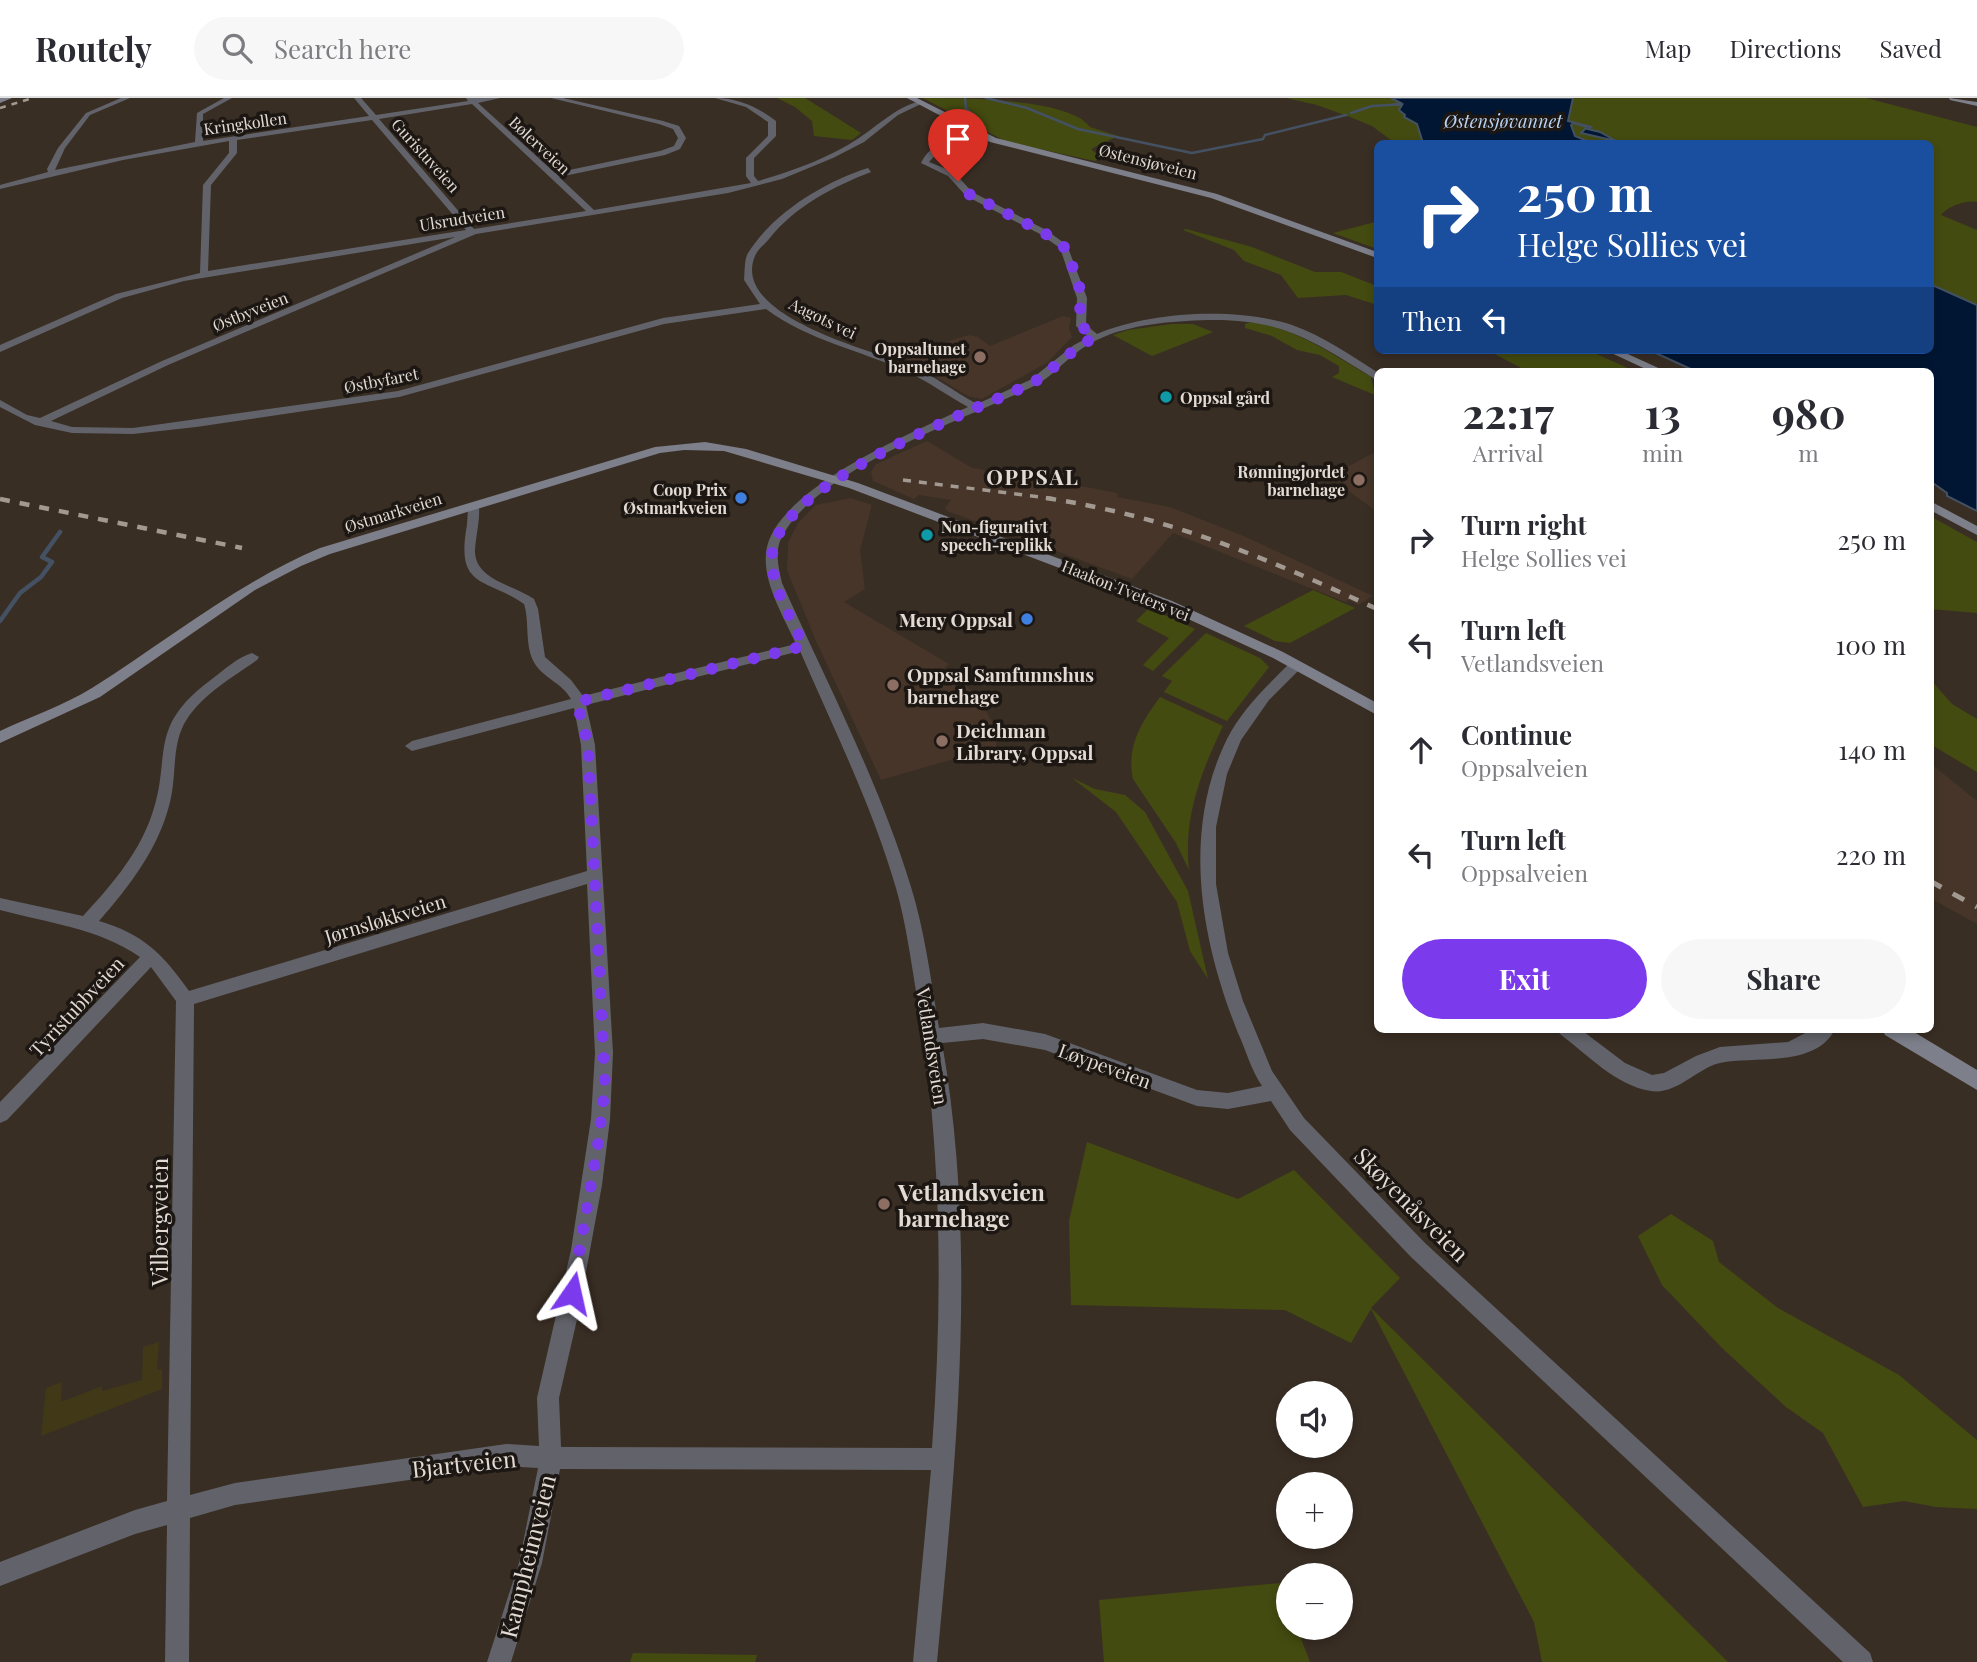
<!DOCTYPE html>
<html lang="en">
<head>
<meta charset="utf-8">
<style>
	body { margin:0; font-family:"Playfair Display",serif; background:#f7f7f7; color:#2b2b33; height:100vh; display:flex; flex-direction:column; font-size:26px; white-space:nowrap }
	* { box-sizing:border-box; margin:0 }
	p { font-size:23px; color:#7c7c81 }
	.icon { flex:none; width:38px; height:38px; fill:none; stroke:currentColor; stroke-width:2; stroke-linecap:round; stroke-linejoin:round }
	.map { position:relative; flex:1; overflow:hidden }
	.side { position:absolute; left:1374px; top:270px; width:560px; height:665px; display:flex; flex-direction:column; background:#fff; border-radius:10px; box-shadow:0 4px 10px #0003 }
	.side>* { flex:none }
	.top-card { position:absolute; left:1374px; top:42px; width:560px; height:214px; border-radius:10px; box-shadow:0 4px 10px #0003; background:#1a4fa0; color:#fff; overflow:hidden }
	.controls { position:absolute; left:1276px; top:1283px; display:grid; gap:14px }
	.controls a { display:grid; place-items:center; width:77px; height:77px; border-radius:50%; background:#fff; box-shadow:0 4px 10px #0003; font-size:35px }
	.pin { position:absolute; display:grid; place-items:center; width:60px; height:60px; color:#fff; margin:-72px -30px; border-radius:50% 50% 50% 0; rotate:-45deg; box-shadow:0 0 7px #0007 }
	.pin .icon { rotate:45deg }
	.me { position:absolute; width:77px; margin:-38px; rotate:11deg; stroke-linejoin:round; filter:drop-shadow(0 0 5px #0008) }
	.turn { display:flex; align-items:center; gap:24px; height:147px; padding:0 28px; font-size:32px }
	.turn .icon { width:91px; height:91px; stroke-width:2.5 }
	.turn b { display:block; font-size:49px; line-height:60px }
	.then { display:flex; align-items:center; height:66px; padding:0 28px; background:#0003; gap:14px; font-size:26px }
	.eta { display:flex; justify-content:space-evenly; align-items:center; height:119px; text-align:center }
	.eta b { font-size:42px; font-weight:700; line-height:49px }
	.cta { display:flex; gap:14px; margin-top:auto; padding:14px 28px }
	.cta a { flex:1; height:80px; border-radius:42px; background:#7c3aed; color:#fff; font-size:28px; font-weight:700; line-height:80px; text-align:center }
	.cta a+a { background:#f7f7f7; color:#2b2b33 }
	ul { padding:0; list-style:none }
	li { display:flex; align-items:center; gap:21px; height:105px; padding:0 28px }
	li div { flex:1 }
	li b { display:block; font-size:26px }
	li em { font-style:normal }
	header { display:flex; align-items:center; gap:42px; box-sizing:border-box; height:98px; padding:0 35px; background:#fff; border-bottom:2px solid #e1e1e2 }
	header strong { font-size:33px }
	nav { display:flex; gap:38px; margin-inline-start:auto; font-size:24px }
	.search { width:490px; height:63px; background:#f7f7f7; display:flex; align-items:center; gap:18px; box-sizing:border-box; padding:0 24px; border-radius:38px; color:#7c7c81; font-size:26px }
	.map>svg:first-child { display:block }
	.built { fill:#463528 }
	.green { fill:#444b10 }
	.sand { fill:#403817 }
	.water { fill:#011632; stroke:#445162; stroke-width:2 }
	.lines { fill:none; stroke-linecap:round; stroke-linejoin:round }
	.stream-far1 { stroke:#445162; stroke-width:2.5 }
	.stream { stroke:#445162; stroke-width:4.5 }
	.street { fill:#62636a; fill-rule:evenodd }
	.secondary { fill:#7d7f8a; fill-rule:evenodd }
	.rail-far3 { stroke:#a29991; stroke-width:2.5; stroke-dasharray:6 6; stroke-linecap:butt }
	.rail-far2 { stroke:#a29991; stroke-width:3.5; stroke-dasharray:8 8; stroke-linecap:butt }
	.rail-far1 { stroke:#a29991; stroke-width:4.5; stroke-dasharray:10 10; stroke-linecap:butt }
	.rail { stroke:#a29991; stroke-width:5; stroke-dasharray:13 13; stroke-linecap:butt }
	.route { stroke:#7c3aed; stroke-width:12; stroke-dasharray:0 21.6 }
	.education-dot { fill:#8d6e63; stroke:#1c1713; stroke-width:2.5 }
	.culture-dot { fill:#0f9aa8; stroke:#1c1713; stroke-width:2.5 }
	.shop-dot { fill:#3f7fe0; stroke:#1c1713; stroke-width:2.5 }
	.labels { text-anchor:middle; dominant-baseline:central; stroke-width:7; stroke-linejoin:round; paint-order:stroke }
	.far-street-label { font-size:16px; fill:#e2dad3; stroke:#1c1713 }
	.far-poi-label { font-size:16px; font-weight:bold; fill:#e2dad3; stroke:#1c1713; text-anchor:end }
	.far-water-label { font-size:18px; font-style:italic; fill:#b9d3f4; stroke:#1c1713 }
	.poi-label { font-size:19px; font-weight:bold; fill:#e2dad3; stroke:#1c1713; text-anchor:start }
	.street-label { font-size:19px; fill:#e2dad3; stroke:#1c1713 }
	.far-district-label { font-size:21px; font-weight:bold; letter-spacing:2px; fill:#e2dad3; stroke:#1c1713 }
	.near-poi-label { font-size:23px; font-weight:bold; fill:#e2dad3; stroke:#1c1713; text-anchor:start }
	.near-street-label { font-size:23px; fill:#e2dad3; stroke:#1c1713 }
</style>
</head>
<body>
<header>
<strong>Routely</strong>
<div class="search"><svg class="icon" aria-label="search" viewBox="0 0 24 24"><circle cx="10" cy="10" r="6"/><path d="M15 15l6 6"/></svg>Search here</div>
<nav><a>Map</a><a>Directions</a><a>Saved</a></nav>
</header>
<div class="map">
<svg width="1977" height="1564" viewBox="0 0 1977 1564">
	<rect width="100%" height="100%" fill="#392e24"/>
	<g class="built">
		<polygon points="1063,218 1071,220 1069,230 1072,239 1048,264 982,301 968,298 908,262 905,256 969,237 978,239 990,248"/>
		<polygon points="927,343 972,370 1097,391 1117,395 1117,399 1170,409 1246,439 1373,498 1358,507 1349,502 1345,504 1173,435 1132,481 947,413 945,410 951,402 919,397 914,401 873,383 871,374 876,366"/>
		<polygon points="1377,353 1377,414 1349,393 1340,379 1345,370"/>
		<polygon points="851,400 872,407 860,452 865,491 844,504 949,566 942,572 962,582 968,587 967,590 975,594 1000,638 995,649 881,682 816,543 787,472 788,445 798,425 816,407"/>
		<polygon points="1930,665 1977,703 1977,826 1930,800"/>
	</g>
	<g class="green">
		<polygon points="777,0 805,0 861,35 852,42 814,38 812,23 795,9"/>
		<path d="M923,0C962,0 1070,0 1090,29L1118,38L1091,51L1101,60L1095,63L1007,44Z"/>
		<polygon points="1286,0 1391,0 1402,5 1399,13 1417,26 1423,45 1395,45 1372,28 1350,19 1317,7"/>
		<path d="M1573,0H1866L1977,29V104C1966,102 1948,108 1941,117L1977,132V207L1930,186V46L1592,45L1575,38L1567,19Z"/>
		<polygon points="1377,124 1377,151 1333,135 1375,124"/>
		<polygon points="1186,131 1252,149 1315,174 1341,174 1377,188 1377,207 1346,197 1298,200 1281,177 1244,163 1234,152 1183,132"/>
		<path d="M1251,224C1296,230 1333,257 1371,279L1375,297L1332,279L1339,275V268L1320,257L1297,252L1272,238L1245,230V226Z"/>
		<polygon points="1172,226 1193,226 1213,234 1152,258 1113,237 1128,232"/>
		<polygon points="1487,252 1588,252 1634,273 1527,273"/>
		<polygon points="1930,418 1977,444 1977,515 1930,511"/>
		<polygon points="1313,492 1355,510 1290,545 1275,543 1244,528"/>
		<polygon points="1149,510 1195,531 1153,573 1143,567 1169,540 1136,523"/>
		<polygon points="1206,535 1260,560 1269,569 1227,623 1164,594 1172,583 1162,578"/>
		<polygon points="1930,581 1952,606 1977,621 1977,674 1930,646"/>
		<path d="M1160,599L1223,628C1201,674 1183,720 1189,772L1176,745L1133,681C1126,648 1142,624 1160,599Z"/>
		<polygon points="1072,680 1095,691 1125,697 1145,714 1188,793 1208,881 1190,853 1177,804 1116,714"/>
		<polygon points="1087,1044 1238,1101 1294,1072 1400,1180 1371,1210 1728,1564 1542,1564 1534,1524 1371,1211 1351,1245 1285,1212 1071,1207 1069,1123"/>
		<polygon points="1671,1116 1713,1143 1719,1164 1778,1210 1899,1277 1977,1342 1977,1411 1936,1409 1904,1403 1863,1409 1823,1335 1786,1309 1722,1250 1662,1187 1638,1138"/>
		<polygon points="1281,1485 1288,1504 1288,1530 1297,1530 1310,1564 1104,1564 1099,1502"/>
		<polygon points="633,1555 757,1557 755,1564 630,1564"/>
	</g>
	<polygon class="sand" points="159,1244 157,1272 162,1271 162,1291 41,1338 46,1290 62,1284 61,1304 102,1288 102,1293 142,1282 143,1249"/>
	<g class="water">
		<polygon points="1391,0 1573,0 1568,23 1591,29 1588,31 1600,34 1616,43 1581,35 1587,29 1573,25 1571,27 1575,38 1592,45 1423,45 1417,26 1404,19 1405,17 1399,12 1402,7 1390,7 1401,5"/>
		<polygon points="1930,186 1977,207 1977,413 1947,398 1947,395 1930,383 1930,273 1695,273 1649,252 1930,252"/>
	</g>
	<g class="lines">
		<g class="stream-far1">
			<polyline points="965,0 966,11 974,17"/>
			<polyline points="986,0 1027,10 1078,31 1192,55 1263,41 1265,37 1346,17"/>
			<polyline points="1351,15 1372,8 1390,7"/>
			<polyline points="966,23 976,19"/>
		</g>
		<polyline class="stream" points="0,523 20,495 41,479 52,464 42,459 60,434"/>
		<g class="street">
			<path d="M121,0H130L90,17L65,50L55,72L195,44L197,15L224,0H232L203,16V43L369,18L354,0H361L376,17L468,3L466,0H500L478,5L555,75L660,53L674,48L678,40L673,31L659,26L551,0H563L663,23L679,28L686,40L680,51L665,57L559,79L594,112L751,85L746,78V60L768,38V24L746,9L715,0C738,0 758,9 776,23V38L754,60V78L758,83C793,73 829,60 859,40C880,26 895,10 920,3L923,5L898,17L864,44L833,60L782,81L728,95L476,136L168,267L51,323L72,329L133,330L398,293L663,220L760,206L744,182C745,173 744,162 748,155C773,115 824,84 868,70L871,74C834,88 794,109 769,141C765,146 757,152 755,158C730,217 869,252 907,266C932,276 953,293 977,306L1030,282L1074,247L1089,239L1076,228L1077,200L1060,150L1040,136L966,98L948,78L921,65C932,42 957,39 979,34L982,38L943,49L929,64L954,74L972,94L1046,132L1067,147L1087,200L1086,227L1097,236C1151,213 1237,209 1292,227C1323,238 1350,257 1377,274V281L1373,280C1303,236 1272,217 1186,223C1150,225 1109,231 1080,252C1064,263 1051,280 1034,288C966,321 811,372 780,443C775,457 779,472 782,485C827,585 879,684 911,789C925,834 931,883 939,930L983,925L1045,936L1197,992L1228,995L1262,988C1251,972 1246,952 1238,935C1201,843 1181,734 1227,641C1242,611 1268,587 1291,564H1301V570L1269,602L1241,642L1227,676L1216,729V786L1228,855L1243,903L1272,973L1304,1020L1425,1145L1870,1555L1873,1564H1843L1411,1159L1290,1032L1271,1003L1228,1011L1197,1008L1045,952L983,941L942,945C978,1148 956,1360 937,1564H913L931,1372L560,1371L542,1465L511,1564H487L519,1465L538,1370L506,1368L235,1407L190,1420L189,1564H165L167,1427L135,1436L0,1488V1464L135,1412L167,1403L176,903L151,869L26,1002L7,1022L0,1025V1004L140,859C98,830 48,825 0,812V800L83,818C109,790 136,759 150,722C174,658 144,631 212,581C224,572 238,559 252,555L259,559L257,562C233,579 203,596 187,621C171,645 177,677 170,704C159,750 129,789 99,823C143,836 163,856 189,893L587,773L581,647L574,610L412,653L405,648L412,643L571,601C562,585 545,581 535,566C524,548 530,525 524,506C487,480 457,491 466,433C468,424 467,414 469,406L479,408C480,423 476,437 475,452C474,482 514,487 534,501L538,511L545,559L571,582L583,598L796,546C784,519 763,486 766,455C772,392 917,332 968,309C948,298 929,284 908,274C860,252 809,243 766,211L664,226L399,299L196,329L133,336L72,335L35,327L0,309V302L27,317L40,320L162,263L455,139L184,183L122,200L0,254V247L116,196L200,175L203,87L229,55V43L123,62L0,91V87L48,74L47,71L58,50L86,15ZM472,6L586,113L474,131L379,21ZM372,22L466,132L208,173L211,87L237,55V42ZM800,553C834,631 872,708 896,790C906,825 911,863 917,899C942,1049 943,1199 932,1350L561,1349L559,1300L578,1217L602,1087L610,1021L613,955L595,647L586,607ZM587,786L595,955L591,1021L571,1152L537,1300L539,1348L506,1346L235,1385L190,1397L194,906Z"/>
			<path d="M1557,931H1580L1625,965L1652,977L1664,975L1696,958L1720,949L1788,944L1813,931H1835C1816,970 1754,958 1720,965C1697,970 1677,997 1651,993C1616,988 1587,956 1560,936Z"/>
		</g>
		<g class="secondary">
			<polygon points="0,0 12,0 0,5"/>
			<polygon points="907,0 917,0 996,40 1217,96 1377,154 1377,160 1211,100 990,44"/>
			<polygon points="1949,0 1977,4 1977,8 1950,2"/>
			<polygon points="1605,252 1619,252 1665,273 1650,273"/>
			<path d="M705,344L746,351L858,385L1172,503L1283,554L1377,605V617L1273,560L1162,509L849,390L724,353L684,352L660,355L330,456L301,468L255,492L100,599L0,645V633C30,619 64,607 92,590C168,542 237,485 320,450L655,349Z"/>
			<polygon points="1930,403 1977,428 1977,437 1930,412"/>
			<polygon points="1882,931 1909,931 1977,972 1977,992 1885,937"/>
		</g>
		<polyline class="rail-far3" points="0,10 33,0"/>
		<polyline class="rail-far2" points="903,382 1056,401"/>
		<g class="rail-far1">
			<path d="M1046,400C1170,419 1264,459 1377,511"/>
			<polyline points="0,401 242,450"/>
		</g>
		<polyline class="rail" points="1930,783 1977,809"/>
	</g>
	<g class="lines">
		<path class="route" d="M572,1195L598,1046L605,988L588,647L577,604L804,548C792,521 771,489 772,459C773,386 975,313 1034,284C1055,270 1072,251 1095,239L1081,228L1079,184L1064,149L1043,134L969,96L958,83"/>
	</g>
	<g class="education-dot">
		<circle cx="980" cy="259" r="7"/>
		<circle cx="1359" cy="382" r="7"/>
		<circle cx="893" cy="587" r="7"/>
		<circle cx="942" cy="643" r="7"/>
		<circle cx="884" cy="1106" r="7"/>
	</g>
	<g class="culture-dot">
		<circle cx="1166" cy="299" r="7"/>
		<circle cx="927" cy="437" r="7"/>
	</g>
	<g class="shop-dot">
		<circle cx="741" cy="400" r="7"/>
		<circle cx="1027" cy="521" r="7"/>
	</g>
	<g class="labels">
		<g class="far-street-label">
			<text transform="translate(245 25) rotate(-8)">Kringkollen</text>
			<text transform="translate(540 47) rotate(43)">Bølerveien</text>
			<text transform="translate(426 57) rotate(48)">Guristuveien</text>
			<text transform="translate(1148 63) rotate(14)">Østensjøveien</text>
			<text transform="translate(462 120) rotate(-9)">Ulsrudveien</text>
			<text transform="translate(250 213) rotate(-22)">Østbyveien</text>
			<text transform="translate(823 220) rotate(26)">Aagots vei</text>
			<text transform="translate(381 282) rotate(-11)">Østbyfaret</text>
			<text transform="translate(393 414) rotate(-17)">Østmarkveien</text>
			<text transform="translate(1126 492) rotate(22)">Haakon Tveters vei</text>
		</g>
		<g class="far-poi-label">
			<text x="966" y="250">Oppsaltunet<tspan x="966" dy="18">barnehage</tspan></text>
			<text x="1180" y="299" text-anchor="start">Oppsal gård</text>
			<text x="1345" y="373">Rønningjordet<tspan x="1345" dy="18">barnehage</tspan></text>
			<text x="727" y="391">Coop Prix<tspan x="727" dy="18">Østmarkveien</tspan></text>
			<text x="941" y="428" text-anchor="start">Non-figurativt<tspan x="941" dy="18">speech-replikk</tspan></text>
		</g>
		<g class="far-water-label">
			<text x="1503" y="23">Østensjøvannet</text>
		</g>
		<g class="poi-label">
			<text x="1013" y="521" text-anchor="end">Meny Oppsal</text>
			<text x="907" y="576">Oppsal Samfunnshus<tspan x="907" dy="22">barnehage</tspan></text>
			<text x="956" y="632">Deichman<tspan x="956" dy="22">Library, Oppsal</tspan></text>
		</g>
		<g class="street-label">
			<text transform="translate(385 820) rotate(-17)">Jørnsløkkveien</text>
			<text transform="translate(76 908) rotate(-47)">Tyristubbveien</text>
			<text transform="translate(933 948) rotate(81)">Vetlandsveien</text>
			<text transform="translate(1105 967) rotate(20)">Løypeveien</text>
		</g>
		<g class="far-district-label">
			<text x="1033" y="378">OPPSAL</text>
		</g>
		<g class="near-poi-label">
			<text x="898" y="1093">Vetlandsveien<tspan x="898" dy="26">barnehage</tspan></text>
		</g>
		<g class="near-street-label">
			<text transform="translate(1412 1106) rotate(45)">Skøyenåsveien</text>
			<text transform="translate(158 1124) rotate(-90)">Vilbergveien</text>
			<text transform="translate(464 1365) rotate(-6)">Bjartveien</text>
			<text transform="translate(527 1458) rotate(-76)">Kampheimveien</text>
		</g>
	</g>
</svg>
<div class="controls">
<a><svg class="icon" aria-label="sound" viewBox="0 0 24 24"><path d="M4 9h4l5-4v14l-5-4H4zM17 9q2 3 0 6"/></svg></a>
<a>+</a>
<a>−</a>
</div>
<div class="pin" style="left:958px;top:83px;background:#d93025"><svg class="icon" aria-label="arrive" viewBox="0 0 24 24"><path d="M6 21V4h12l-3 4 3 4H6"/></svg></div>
<svg class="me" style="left:572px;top:1195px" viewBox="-20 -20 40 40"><path d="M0-17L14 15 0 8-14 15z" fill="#7c3aed" stroke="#fff" stroke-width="4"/></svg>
<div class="top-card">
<div class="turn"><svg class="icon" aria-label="right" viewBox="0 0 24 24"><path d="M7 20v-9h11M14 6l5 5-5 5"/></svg><div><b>250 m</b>Helge Sollies vei</div></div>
<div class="then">Then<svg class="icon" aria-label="left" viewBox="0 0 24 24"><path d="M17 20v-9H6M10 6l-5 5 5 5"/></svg></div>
</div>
<section class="side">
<div class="eta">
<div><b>22:17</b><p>Arrival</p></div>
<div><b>13</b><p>min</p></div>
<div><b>980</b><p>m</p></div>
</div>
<ul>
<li><svg class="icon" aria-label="right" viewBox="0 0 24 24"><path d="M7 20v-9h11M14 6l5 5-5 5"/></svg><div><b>Turn right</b><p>Helge Sollies vei</p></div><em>250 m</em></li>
<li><svg class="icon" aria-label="left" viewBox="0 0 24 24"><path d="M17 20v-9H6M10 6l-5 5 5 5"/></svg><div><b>Turn left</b><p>Vetlandsveien</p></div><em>100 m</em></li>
<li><svg class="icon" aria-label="ahead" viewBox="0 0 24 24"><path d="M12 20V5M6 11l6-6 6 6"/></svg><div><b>Continue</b><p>Oppsalveien</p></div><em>140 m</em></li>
<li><svg class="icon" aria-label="left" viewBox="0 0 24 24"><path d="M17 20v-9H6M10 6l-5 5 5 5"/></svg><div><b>Turn left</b><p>Oppsalveien</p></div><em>220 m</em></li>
</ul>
<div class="cta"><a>Exit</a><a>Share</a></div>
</section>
</div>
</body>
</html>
